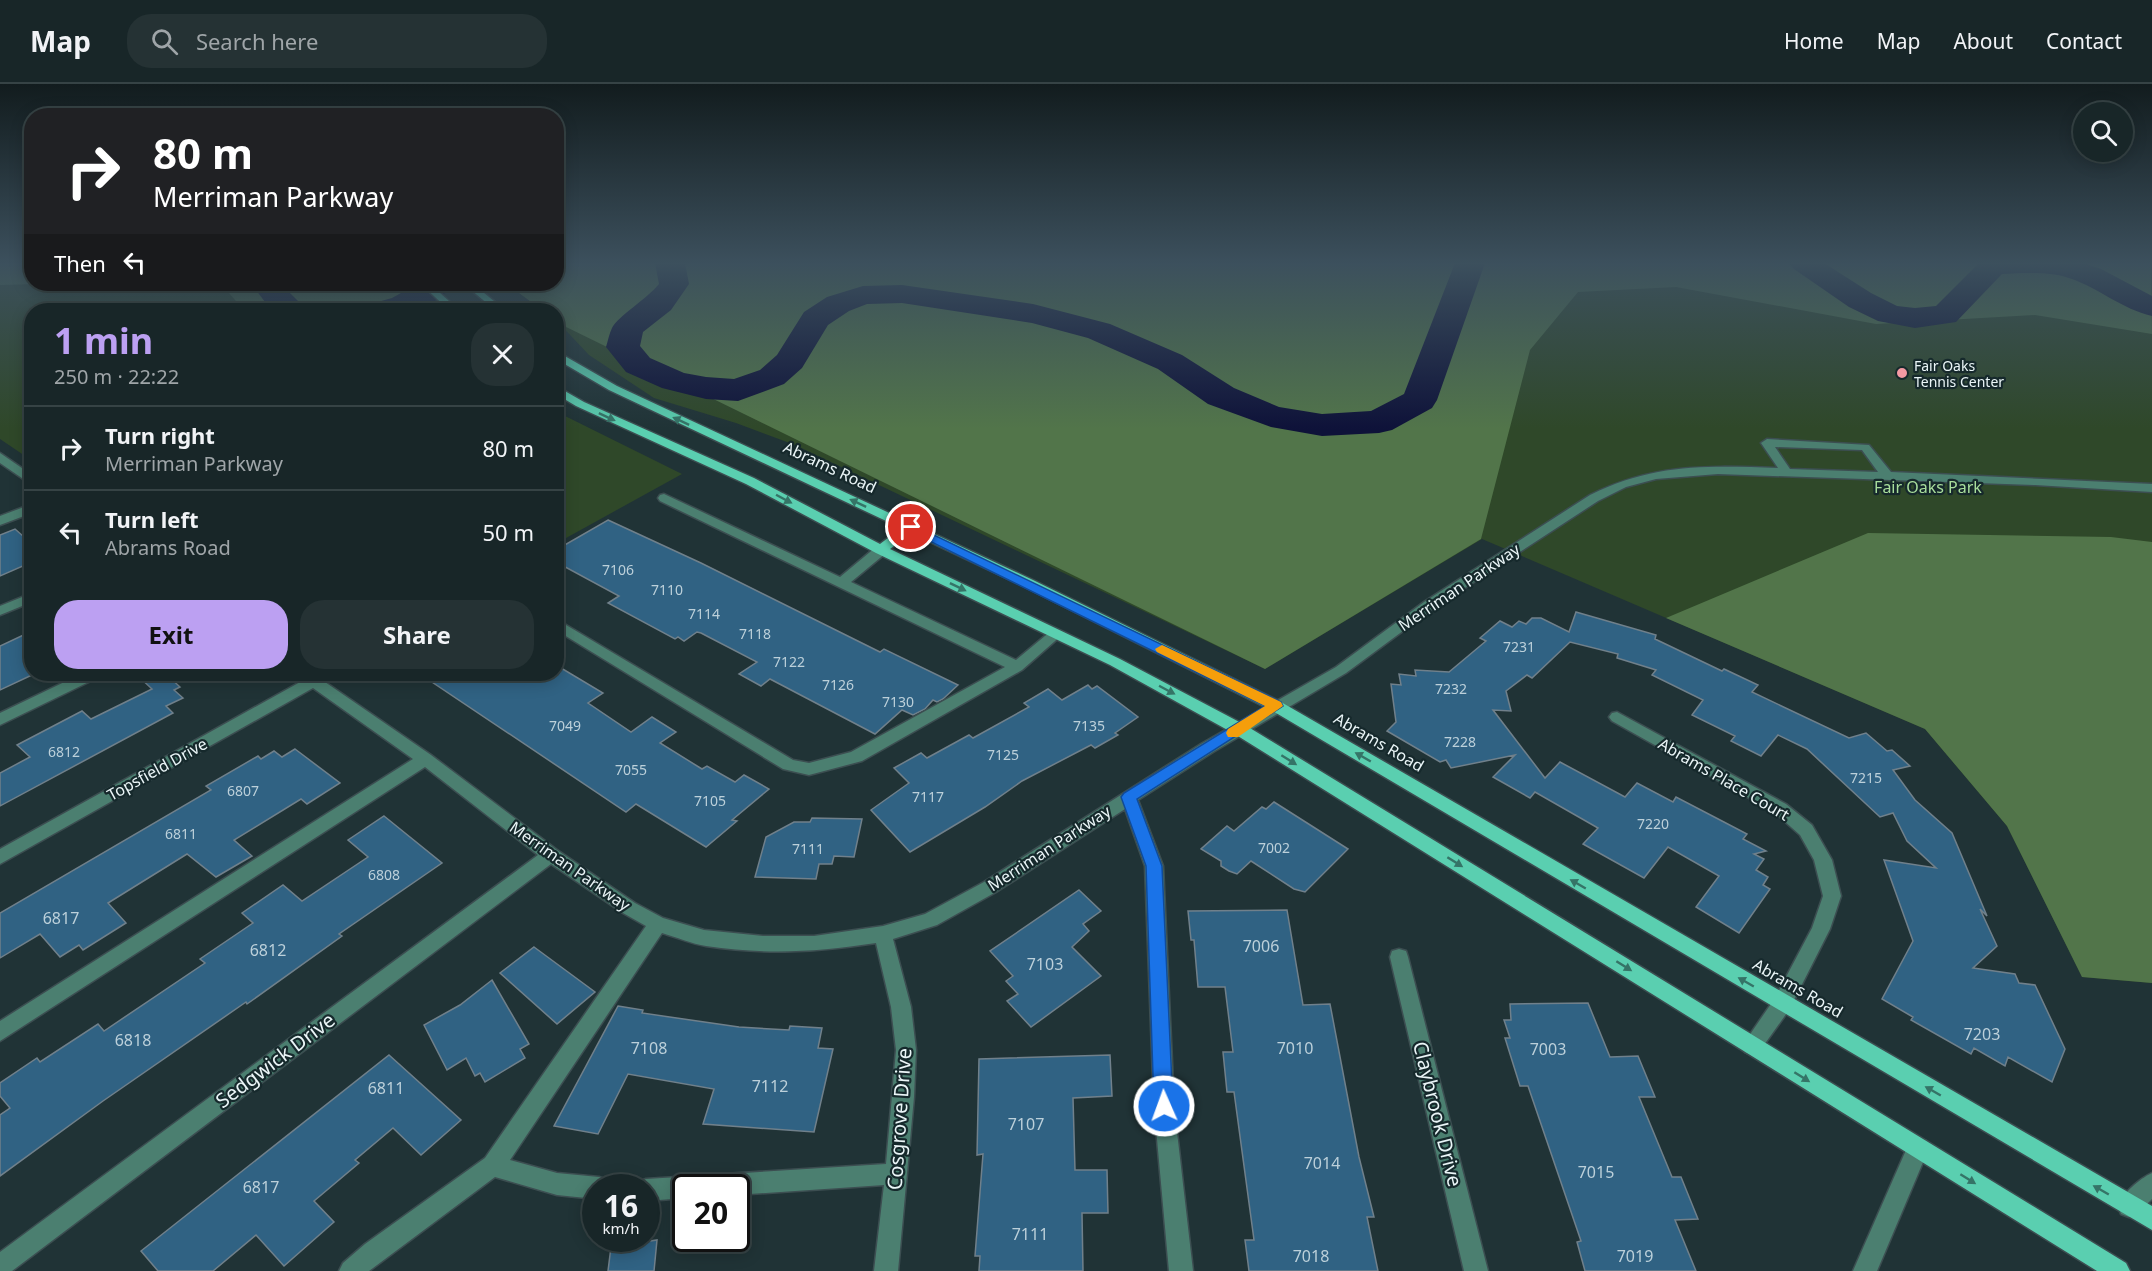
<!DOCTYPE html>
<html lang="en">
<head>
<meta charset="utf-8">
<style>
	body { margin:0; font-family:"Noto Sans",sans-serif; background:#253234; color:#f1f3f6; height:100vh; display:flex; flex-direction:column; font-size:22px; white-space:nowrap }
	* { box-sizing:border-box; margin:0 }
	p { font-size:20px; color:#9fa5a8 }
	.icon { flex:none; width:33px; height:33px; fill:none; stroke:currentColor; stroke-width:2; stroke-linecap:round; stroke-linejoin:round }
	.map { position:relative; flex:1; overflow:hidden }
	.side { position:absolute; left:24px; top:219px; width:540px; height:378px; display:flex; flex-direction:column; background:#182628; border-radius:24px; box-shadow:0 3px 15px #0003,0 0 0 2px #364345 }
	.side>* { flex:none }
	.banner { position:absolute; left:24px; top:24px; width:540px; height:183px; border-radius:24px; box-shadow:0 3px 15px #0003,0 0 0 2px #364345; background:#202124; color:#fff; overflow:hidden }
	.controls { position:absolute; left:2073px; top:18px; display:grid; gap:12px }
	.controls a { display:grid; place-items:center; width:60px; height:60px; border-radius:50%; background:#182628; box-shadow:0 3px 15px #0003,0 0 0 2px #364345; font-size:30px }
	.speed { position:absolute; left:582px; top:1090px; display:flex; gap:12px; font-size:30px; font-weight:700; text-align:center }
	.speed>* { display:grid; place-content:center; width:78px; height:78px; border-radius:50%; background:#182628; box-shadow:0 3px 15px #0003,0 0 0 2px #364345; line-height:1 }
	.speed small { font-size:15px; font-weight:400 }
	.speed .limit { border:3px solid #111; border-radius:9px; background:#fff; color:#111 }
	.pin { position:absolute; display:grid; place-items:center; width:51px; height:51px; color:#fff; margin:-26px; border:3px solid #fff; border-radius:50%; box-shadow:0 2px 6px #0007 }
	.me { position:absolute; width:66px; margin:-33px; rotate:358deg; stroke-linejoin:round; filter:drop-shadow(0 0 4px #0008) }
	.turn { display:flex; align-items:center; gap:21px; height:126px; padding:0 30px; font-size:27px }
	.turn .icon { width:78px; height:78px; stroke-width:2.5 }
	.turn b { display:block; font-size:42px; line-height:51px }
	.then { display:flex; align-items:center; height:57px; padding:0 30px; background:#0003; gap:12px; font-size:22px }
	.round { display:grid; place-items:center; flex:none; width:63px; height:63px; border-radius:24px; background:#253234 }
	.headline { display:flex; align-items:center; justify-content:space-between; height:102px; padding:0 30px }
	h1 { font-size:36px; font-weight:700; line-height:45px; color:#bca0f2 }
	.primary-button { display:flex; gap:12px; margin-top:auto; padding:12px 30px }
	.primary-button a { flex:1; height:69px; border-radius:24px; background:#bca0f2; color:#111; font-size:24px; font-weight:700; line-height:69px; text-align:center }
	.primary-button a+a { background:#253234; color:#f1f3f6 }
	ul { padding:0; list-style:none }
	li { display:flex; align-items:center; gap:18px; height:84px; padding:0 30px; border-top:2px solid #364345 }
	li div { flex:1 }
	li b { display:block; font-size:22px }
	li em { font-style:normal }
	header { display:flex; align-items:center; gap:36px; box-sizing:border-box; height:84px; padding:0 30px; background:#182628; border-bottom:2px solid #364345 }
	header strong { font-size:28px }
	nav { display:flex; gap:33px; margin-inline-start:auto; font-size:21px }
	.search { width:420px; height:54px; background:#253234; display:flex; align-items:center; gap:15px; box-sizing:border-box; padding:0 21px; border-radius:24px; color:#9fa5a8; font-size:22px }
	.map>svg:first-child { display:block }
	.green { fill:#2f4829 }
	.forest { fill:#52754a }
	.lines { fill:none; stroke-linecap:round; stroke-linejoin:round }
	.river { fill:#0e1239; fill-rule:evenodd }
	.building { fill:#306283; stroke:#70808b; stroke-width:1.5 }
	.minor-casing { stroke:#3c4e51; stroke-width:3 }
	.major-casing { stroke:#3c4e51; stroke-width:3 }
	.minor { fill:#4b7f70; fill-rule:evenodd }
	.major { fill:#5acfb0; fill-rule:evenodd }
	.oneway { fill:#357467 }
	.route { fill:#1a73e8; stroke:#114b97; stroke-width:1.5 }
	.slow { fill:#f59e0b }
	.poi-dot { fill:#f49aa3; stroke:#16292c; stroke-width:2 }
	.labels { text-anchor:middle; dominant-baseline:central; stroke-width:4.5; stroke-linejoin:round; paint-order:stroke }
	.far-poi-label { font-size:14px; fill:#eaf5f7; stroke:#16292c; text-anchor:start }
	.number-label { font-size:14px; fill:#bcd0da }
	.street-label { font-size:16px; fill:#eaf5f7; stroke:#16292c }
	.park-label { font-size:16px; fill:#a9de9c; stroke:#16292c }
	.near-number-label { font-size:16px; fill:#bcd0da }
	.near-street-label { font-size:20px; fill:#eaf5f7; stroke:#16292c }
</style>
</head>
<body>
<header>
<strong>Map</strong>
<div class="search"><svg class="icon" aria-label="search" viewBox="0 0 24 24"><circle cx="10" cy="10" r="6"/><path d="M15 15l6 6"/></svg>Search here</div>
<nav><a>Home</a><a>Map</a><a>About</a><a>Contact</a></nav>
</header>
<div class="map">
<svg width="2152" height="1187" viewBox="0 0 2152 1187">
	<rect width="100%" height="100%" fill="#203336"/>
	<g class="green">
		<polygon points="0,179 31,179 32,200 401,200 430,226 32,226 31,376 0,355"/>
		<polygon points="557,179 2152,179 2152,899 2082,893 2007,742 1925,645 1482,455 1265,585 795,361 736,339 654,314 589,271 557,237 556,226 542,226 507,200 556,200"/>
		<polygon points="556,328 557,328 682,390 557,459"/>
	</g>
	<g class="forest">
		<polygon points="0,179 31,179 32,200 37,200 0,201"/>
		<polygon points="557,179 2151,179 2152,250 2035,231 1876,240 1676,203 1578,208 1530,266 1481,455 1265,585 560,240 557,237 556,226 542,226 507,200 556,200"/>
		<polygon points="221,200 401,200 411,208 391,226 244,226"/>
		<polygon points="1868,449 2111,453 2152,458 2152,899 2082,893 2007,742 1925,645 1666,534"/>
	</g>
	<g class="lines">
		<g class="river">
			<path d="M655,179H685L689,200L671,226L643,248L640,262L650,274L684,289L706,293L734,295L760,286L777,271L804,228L827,213L863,202L902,201L1033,220L1110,240L1182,271L1234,304L1279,323L1322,330L1371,327L1404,310L1455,179H1485L1437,316L1432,324L1392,346L1379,349L1322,352L1271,343L1208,320L1158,285L1088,254L1032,239L902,219L867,220L849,227L828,241L802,284L784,300L738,317L706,315L662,304L626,288L606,263C608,257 609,250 612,244C618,232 647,215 659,200Z"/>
			<path d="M1789,179H1824L1871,209L1897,222L1915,224L1936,222L1979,179H2083L2101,185L2152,212V232C2122,225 2100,205 2072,195C2051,187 2025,189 2002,190L1956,238L1915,244L1878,237L1849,223L1794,185Z"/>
			<polygon points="256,200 286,200 286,205 307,226 271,226 256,206"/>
			<path d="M417,200H453C435,227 399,229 369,226L374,219L392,214Z"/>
		</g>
	</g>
	<g class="building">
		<polygon points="608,436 701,479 880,568 884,565 958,601 943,615 937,618 933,616 925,625 913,631 902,626 875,650 770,595 761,602 739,590 757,578 701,549 697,548 684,557 678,553 675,555 608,519 619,512 556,478 556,466"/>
		<polygon points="15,445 32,460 32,478 0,492 0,451"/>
		<polygon points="1576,528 1656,551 1655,555 1722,587 1724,585 1758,601 1752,608 1849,654 1866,649 1887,667 1892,666 1910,682 1893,686 1915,716 1952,749 1987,832 1980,825 1997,862 1973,884 2015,890 2019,899 2035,901 2065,965 2052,998 2008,973 2005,982 1974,964 1971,970 1911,936 1913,933 1882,915 1913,857 1884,776 1936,784 1907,757 1893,729 1880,733 1807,665 1778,651 1761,672 1731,657 1735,652 1692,631 1703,616 1652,591 1656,586 1617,574 1618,570 1570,558 1532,594 1527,591 1506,607 1511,627 1493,626 1545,694 1560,678 1625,713 1637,699 1673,718 1676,713 1722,737 1747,750 1743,755 1766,767 1754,770 1764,775 1756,786 1768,793 1763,801 1770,805 1739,849 1696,823 1719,792 1668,763 1644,794 1583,760 1598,744 1535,708 1530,714 1493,693 1515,671 1451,684 1446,676 1440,678 1387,647 1396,638 1391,600 1401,601 1399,590 1416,592 1415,586 1449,588 1486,557 1480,554 1500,537 1512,543 1519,537 1526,540 1532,534 1541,534 1569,548"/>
		<polygon points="32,547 32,591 0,606 0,562"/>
		<polygon points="556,581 603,609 588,619 631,648 652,633 676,648 660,659 702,685 707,682 735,698 744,691 769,705 732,736 737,737 706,763 636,720 626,728 420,590 514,590 520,593 526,590 556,590"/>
		<polygon points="136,590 166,590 180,603 174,606 183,614 166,622 173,629 0,722 0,689 30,673 17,661 82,627 91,635 152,605"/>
		<polygon points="1088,601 1092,605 1097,602 1138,633 1115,649 1118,651 1095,664 1091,661 1022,697 985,723 910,768 871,726 909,699 894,684 921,669 927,674 969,651 973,654 1029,623 1024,619 1048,605 1062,616"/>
		<polygon points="295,665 340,699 307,720 301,715 234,756 252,772 216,793 187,770 108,819 126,839 83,866 79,861 60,873 40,850 0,874 0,829 211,706 206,702 258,672 261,675 274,667 282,673"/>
		<polygon points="1274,718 1348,765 1305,808 1294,805 1251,777 1237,790 1229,787 1221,782 1221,777 1201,765 1227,742 1234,747 1262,723 1266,725"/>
		<polygon points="384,732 442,779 339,850 342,852 247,920 246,918 103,1017 0,1092 0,1031 10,1024 0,1012 0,999 37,974 40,978 98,940 104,947 205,879 200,875 253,839 242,829 283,801 302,817 368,773 348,756"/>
		<polygon points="812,734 862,735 854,773 834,772 832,780 819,780 816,795 755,793 766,753 794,738 810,738"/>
		<polygon points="1079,806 1101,827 1083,840 1089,847 1072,863 1101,892 1031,943 1007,917 1018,910 1006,897 1013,892 990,867"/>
		<polygon points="1287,826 1303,921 1330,920 1359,1073 1374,1133 1367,1133 1378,1187 1249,1187 1245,1156 1254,1156 1234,1008 1227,1008 1223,968 1233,968 1225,903 1198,903 1194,856 1191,856 1188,827"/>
		<polygon points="534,863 595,908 557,940 500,889"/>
		<polygon points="492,896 529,960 520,965 525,974 485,998 480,989 475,992 466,974 447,986 424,941 460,921"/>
		<polygon points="1588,919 1610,973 1638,972 1655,1013 1639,1013 1672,1093 1681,1093 1698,1135 1675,1136 1696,1187 1585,1187 1577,1158 1581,1157 1528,1002 1520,1002 1505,954 1510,954 1504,936 1511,936 1510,920"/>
		<polygon points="618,922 643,926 642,929 739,943 789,946 790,942 822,944 818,964 833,965 814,1048 703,1040 714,1005 628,990 598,1050 554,1042"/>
		<polygon points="389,971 461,1036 421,1071 393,1044 355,1076 359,1079 314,1117 334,1138 284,1182 256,1151 213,1187 158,1187 141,1167"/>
		<polygon points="1110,971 1112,1012 1073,1014 1075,1086 1107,1086 1108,1129 1082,1129 1083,1187 979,1187 980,1172 975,1172 983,1070 977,1071 979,975"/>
		<polygon points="657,1156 654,1187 608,1187 611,1163"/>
	</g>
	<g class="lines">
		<g class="minor-casing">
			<g id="minor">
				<path d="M1767,355L1869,361L1891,388L2152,400V408L2035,401L1718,390L1656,395L1626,403L1598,417L1434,524L1346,589L1213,668L1138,716L1163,782L1174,1022L1193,1187H1169L1154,1022L1145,782L1125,725L996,808L937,841L893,855L911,923L916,966L914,1013L898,1187H874L884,1101L736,1111V1104H686V1114L646,1117V1104H636L638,1098L646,1095L886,1080L896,966L891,923L876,859C816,868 767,871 706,862C692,860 676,853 662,849L510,1076L557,1089L599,1093L607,1096L610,1104H596V1115L557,1111L495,1093L369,1187H339L343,1179L365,1160L485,1074L646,842L623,829L551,780L12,1187H0V1168L538,771L425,683L0,957V937L413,675L313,604L0,780V765L302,597L296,590H338L336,594L325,598L431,671L557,766L635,819L663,834L704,846L763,852H814L883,842L925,830L984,798L1201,660L1336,583L1424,518L1590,411C1655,379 1707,382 1778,384L1761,359ZM1775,363L1862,366L1878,388L1790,385Z"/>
				<polygon points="0,369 32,391 32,401 0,379"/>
				<polygon points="664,410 840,493 876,463 886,463 888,466 886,469 851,498 1016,576 1051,547 1056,545 1063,550 1022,586 862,677 809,691 783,685 556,546 556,535 793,676 809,679 851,668 1005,583 660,417 658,414 660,411"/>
				<polygon points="32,420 32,429 0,441 0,432"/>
				<polygon points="32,509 32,518 0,531 0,522"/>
				<polygon points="81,590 99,590 97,594 0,641 0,629"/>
				<polygon points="1617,628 1786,720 1812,741 1832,776 1841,812 1830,845 1789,926 1759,968 1752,971 1745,968 1742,962 1775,914 1812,844 1823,812 1814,776 1800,751 1774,728 1612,637 1609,633 1612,629"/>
				<polygon points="1399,865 1406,867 1408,873 1488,1187 1464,1187 1390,873 1392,867"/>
				<polygon points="1918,1054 1926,1057 1929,1064 1877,1187 1853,1187 1910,1057"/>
				<path d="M2152,1089V1115L2137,1130L2129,1133L2121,1130L2118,1122C2123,1109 2139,1095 2152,1089Z"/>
			</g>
		</g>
		<g class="major-casing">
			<g id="major">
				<polygon points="421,200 430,200 459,226 449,226"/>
				<polygon points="464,200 473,200 505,226 495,226"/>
				<polygon points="556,267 617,302 1033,496 1281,618 2152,1122 2152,1146 1271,626 1023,502 911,449 890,465 1120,575 1245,641 2126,1179 2130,1187 2097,1187 1233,649 1110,581 876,469 746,400 576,322 556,310 556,302 584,318 754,394 880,460 901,444 609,306 556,275"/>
			</g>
		</g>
		<use href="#minor" class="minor"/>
		<use href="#major" class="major"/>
	</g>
	<defs><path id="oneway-solid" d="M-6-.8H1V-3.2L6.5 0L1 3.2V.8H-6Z" transform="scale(1.5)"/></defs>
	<g class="oneway">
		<use href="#oneway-solid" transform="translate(607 333) rotate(25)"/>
		<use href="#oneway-solid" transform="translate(681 337) rotate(-155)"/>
		<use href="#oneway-solid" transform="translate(784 415) rotate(28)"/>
		<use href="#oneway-solid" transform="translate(858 419) rotate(-155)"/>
		<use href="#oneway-solid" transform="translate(958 503) rotate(26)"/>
		<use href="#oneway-solid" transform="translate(1167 606) rotate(28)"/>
		<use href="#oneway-solid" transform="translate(1363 673) rotate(-150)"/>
		<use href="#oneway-solid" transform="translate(1289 676) rotate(32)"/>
		<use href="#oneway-solid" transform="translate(1455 778) rotate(32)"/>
		<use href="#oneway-solid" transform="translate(1578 800) rotate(-150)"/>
		<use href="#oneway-solid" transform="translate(1624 882) rotate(32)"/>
		<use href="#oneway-solid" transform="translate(1746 898) rotate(-150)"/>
		<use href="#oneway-solid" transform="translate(1802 993) rotate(32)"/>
		<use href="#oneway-solid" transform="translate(1933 1007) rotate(-150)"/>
		<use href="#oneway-solid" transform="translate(1968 1095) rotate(32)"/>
		<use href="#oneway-solid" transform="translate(2101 1106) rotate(-150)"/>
	</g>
	<linearGradient id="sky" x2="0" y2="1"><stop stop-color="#121c1e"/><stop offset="0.52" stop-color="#3c505d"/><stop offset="1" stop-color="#3c505d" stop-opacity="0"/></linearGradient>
	<rect width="2152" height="345" fill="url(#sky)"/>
	<polygon class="route" points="911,440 1281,618 1283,622 1137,715 1162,782 1173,1022 1171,1028 1164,1031 1157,1028 1154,1022 1146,782 1121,713 1124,709 1265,622 907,446 907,441"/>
	<polygon class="slow" points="1162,561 1281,618 1283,622 1238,653 1228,653 1226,649 1228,645 1265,622 1157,568 1155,565"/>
	<circle class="poi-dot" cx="1902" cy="289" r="6"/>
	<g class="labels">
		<g class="far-poi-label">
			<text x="1914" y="281">Fair Oaks<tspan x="1914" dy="16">Tennis Center</tspan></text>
		</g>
		<g class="number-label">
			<text x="618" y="485">7106</text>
			<text x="667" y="505">7110</text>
			<text x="704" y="529">7114</text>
			<text x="755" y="549">7118</text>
			<text x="1519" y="562">7231</text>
			<text x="789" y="577">7122</text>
			<text x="838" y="600">7126</text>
			<text x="1451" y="604">7232</text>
			<text x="898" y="617">7130</text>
			<text x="565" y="641">7049</text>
			<text x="1089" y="641">7135</text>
			<text x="1460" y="657">7228</text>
			<text x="64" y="667">6812</text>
			<text x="1003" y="670">7125</text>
			<text x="631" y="685">7055</text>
			<text x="1866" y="693">7215</text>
			<text x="243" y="706">6807</text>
			<text x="928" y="712">7117</text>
			<text x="710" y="716">7105</text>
			<text x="1653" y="739">7220</text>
			<text x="181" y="749">6811</text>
			<text x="1274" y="763">7002</text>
			<text x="808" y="764">7111</text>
			<text x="384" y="790">6808</text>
		</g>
		<g class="street-label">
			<text transform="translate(830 383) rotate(25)">Abrams Road</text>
			<text transform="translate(1459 503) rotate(-34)">Merriman Parkway</text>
			<text transform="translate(1379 658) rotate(30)">Abrams Road</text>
			<text transform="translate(157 685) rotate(-29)">Topsfield Drive</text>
			<text transform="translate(1724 695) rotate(30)">Abrams Place Court</text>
			<text transform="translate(1049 764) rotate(-33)">Merriman Parkway</text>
			<text transform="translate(570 782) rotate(35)">Merriman Parkway</text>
			<text transform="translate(1798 904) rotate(30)">Abrams Road</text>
		</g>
		<g class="park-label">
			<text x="1928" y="403">Fair Oaks Park</text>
		</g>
		<g class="near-number-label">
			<text x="61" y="834">6817</text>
			<text x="1261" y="862">7006</text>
			<text x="268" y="866">6812</text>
			<text x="1045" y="880">7103</text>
			<text x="1982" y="950">7203</text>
			<text x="133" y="956">6818</text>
			<text x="649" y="964">7108</text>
			<text x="1295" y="964">7010</text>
			<text x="1548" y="965">7003</text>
			<text x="770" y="1002">7112</text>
			<text x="386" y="1004">6811</text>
			<text x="1026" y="1040">7107</text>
			<text x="1322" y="1079">7014</text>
			<text x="1596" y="1088">7015</text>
			<text x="261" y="1103">6817</text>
			<text x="1030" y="1150">7111</text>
			<text x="1311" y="1172">7018</text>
			<text x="1635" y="1172">7019</text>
		</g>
		<g class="near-street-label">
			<text transform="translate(275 976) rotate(-37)">Sedgwick Drive</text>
			<text transform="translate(1438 1030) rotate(76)">Claybrook Drive</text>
			<text transform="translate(899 1035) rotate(-86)">Cosgrove Drive</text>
		</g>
	</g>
</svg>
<div class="controls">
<a><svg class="icon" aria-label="search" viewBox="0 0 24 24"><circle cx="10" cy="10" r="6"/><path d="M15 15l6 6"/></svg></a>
</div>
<div class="speed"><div>16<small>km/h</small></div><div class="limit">20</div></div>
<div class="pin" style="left:911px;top:443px;background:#d93025"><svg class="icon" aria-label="arrive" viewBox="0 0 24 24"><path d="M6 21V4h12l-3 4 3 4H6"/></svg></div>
<svg class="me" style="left:1164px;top:1022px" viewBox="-20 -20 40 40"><circle r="17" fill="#1a73e8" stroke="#fff" stroke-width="3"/><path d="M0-11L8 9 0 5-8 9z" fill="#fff"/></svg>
<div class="banner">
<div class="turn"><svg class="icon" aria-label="right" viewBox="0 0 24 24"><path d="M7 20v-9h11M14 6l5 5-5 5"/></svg><div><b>80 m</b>Merriman Parkway</div></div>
<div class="then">Then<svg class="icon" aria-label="left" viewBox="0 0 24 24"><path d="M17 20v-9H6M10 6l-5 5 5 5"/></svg></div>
</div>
<section class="side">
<div class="headline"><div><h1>1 min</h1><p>250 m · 22:22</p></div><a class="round"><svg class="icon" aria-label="close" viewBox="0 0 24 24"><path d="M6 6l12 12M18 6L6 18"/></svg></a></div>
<ul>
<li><svg class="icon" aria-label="right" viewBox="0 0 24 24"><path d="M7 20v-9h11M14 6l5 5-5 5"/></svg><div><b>Turn right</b><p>Merriman Parkway</p></div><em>80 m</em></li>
<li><svg class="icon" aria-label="left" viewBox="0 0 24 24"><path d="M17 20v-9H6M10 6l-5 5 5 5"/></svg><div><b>Turn left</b><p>Abrams Road</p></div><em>50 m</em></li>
</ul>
<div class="primary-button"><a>Exit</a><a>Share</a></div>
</section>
</div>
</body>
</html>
